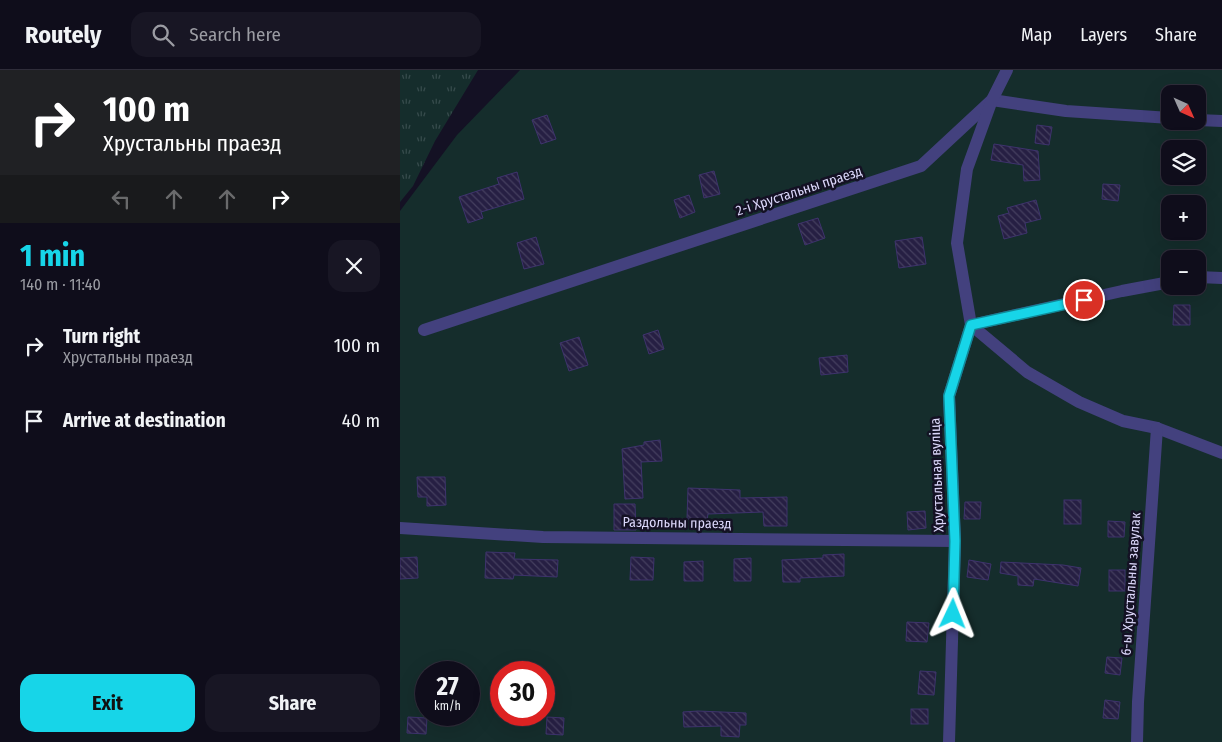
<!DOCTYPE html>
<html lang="en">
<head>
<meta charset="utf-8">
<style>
	body { margin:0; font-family:"Fira Sans Condensed",sans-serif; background:#181624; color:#f1f3f6; height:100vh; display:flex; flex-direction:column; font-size:19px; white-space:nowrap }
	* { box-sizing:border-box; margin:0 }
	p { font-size:16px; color:#9b9ca3 }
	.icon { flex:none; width:28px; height:28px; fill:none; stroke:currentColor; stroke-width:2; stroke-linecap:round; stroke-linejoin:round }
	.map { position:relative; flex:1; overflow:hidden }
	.panel { display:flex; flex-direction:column; background:#0f0d1b; width:400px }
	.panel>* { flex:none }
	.hud { background:#202124; color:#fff; overflow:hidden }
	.needle { width:32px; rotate:135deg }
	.fabs { position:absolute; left:761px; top:15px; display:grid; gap:10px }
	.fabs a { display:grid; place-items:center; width:45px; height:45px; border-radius:10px; background:#0f0d1b; box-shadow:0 5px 20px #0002,0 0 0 1px #2f2d3a; font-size:25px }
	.speed { position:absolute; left:15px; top:591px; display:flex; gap:10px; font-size:25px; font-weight:700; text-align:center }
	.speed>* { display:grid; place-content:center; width:65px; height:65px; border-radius:50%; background:#0f0d1b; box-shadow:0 5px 20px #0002,0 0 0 1px #2f2d3a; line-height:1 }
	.speed small { font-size:12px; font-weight:400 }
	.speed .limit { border:8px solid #d22; background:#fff; color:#111 }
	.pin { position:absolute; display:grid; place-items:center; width:42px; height:42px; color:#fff; margin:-21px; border:2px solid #fff; border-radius:50%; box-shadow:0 1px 5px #0007 }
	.me { position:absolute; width:55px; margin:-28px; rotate:2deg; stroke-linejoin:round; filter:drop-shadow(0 0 4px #0008) }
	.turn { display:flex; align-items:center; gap:18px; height:105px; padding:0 20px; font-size:22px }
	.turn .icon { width:65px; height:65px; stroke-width:2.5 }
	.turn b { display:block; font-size:35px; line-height:42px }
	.lanes { display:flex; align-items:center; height:48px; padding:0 20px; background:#0003; justify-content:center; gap:25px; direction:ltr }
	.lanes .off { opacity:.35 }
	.round { display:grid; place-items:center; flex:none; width:52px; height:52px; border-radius:15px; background:#181624 }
	.overview { display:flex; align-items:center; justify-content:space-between; height:85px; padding:0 20px }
	h1 { font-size:30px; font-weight:700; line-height:38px; color:#17d5e8 }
	.primary-button { display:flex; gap:10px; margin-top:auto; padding:10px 20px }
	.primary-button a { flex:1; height:58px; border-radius:15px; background:#17d5e8; color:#111; font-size:20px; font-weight:700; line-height:58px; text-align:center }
	.primary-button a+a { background:#181624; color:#f1f3f6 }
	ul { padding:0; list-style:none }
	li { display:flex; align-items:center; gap:15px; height:75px; padding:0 20px }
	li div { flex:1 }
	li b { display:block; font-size:19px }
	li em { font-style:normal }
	header { display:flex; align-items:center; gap:30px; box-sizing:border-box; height:70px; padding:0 25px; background:#0f0d1b; border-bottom:1px solid #2f2d3a }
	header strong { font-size:24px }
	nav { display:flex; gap:28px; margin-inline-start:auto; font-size:18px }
	.search { width:350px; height:45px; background:#181624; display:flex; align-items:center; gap:12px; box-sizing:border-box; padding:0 18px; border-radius:15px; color:#9b9ca3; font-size:19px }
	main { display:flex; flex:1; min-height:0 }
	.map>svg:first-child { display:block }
	.grass { fill:url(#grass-tufts) }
	.garden { fill:#152d2c; fill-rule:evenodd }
	.building { fill:url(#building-back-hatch); stroke:#3e336d }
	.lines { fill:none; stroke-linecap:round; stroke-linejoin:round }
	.minor { stroke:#43417e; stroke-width:12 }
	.route-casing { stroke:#0f8a97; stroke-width:12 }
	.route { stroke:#17d5e8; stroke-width:9 }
	.labels { text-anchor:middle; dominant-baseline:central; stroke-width:5; stroke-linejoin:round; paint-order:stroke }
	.street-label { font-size:14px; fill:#dcd8fb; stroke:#141124 }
</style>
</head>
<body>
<header>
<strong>Routely</strong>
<div class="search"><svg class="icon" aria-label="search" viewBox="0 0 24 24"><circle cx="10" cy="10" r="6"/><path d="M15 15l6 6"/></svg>Search here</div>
<nav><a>Map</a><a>Layers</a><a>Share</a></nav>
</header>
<main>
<section class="panel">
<div class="hud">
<div class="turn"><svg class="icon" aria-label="right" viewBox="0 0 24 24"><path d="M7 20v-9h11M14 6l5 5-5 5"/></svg><div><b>100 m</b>Хрустальны праезд</div></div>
<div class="lanes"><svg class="icon off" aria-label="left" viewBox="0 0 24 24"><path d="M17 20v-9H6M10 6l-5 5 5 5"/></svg><svg class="icon off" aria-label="ahead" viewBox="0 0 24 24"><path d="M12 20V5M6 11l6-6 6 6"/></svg><svg class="icon off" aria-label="ahead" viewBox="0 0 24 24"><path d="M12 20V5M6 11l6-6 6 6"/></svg><svg class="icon" aria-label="right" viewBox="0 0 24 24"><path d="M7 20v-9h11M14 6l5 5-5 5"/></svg></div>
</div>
<div class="overview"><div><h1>1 min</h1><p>140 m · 11:40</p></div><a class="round"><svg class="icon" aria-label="close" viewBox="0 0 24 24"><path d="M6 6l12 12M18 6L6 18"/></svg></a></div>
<ul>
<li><svg class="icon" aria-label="right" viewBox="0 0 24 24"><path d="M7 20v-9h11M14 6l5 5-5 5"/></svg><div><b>Turn right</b><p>Хрустальны праезд</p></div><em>100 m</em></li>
<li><svg class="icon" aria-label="arrive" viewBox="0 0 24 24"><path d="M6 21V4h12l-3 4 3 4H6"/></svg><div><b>Arrive at destination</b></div><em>40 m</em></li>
</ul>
<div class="primary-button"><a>Exit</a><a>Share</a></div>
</section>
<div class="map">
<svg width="822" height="672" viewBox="0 0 822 672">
	<defs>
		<pattern id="grass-tufts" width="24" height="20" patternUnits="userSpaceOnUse" patternTransform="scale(1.25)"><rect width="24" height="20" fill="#152d2c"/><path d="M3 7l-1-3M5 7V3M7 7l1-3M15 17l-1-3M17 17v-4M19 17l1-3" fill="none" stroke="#364b4c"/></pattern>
		<pattern id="building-back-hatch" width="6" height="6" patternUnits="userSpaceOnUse" patternTransform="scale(1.25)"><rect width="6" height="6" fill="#261f43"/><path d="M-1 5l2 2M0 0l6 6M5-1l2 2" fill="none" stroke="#453f5f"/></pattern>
	</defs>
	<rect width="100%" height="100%" fill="#141124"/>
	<polygon class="grass" points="0,0 78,0 35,71 13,116 0,132"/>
	<path class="garden" d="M120,0H822V672H0V141L57,65ZM770,24H798V51H770ZM770,79H798V106H770ZM770,134H798V161H770ZM770,189H798V216H770ZM26,602H69V645H26ZM101,602H144V645H101Z"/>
	<g class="building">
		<polygon points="147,45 156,69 141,74 132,50"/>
		<polygon points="637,55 652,57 649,75 635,73"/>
		<polygon points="594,74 638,81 640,110 624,111 623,95 591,90"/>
		<polygon points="314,101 320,124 304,128 299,105"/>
		<polygon points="117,102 124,129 81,142 83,148 68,153 59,127 99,114 97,108"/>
		<polygon points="703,114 720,115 718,131 702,129"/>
		<polygon points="289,125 295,142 280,148 274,130"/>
		<polygon points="636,130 641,149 625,153 627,163 604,169 598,146 609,143 607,138"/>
		<polygon points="418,148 425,168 405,175 398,154"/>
		<polygon points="136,167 144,194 124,199 117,173"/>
		<polygon points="522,167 526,194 499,198 495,171"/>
		<polygon points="774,235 790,235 790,255 773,255"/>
		<polygon points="258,260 264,279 249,284 243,265"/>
		<polygon points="179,267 188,295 169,301 160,273"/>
		<polygon points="447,285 448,302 421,305 419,288"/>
		<polygon points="260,370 262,391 241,392 243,428 225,429 222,379 244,375 244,372"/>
		<polygon points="17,407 45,407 46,435 27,436 27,427 18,427"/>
		<polygon points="288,418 340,420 340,428 387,427 387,456 364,456 363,442 308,444 307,450 287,449"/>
		<rect x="664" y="430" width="17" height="24"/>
		<polygon points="565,432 581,432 580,449 564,449"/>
		<polygon points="214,434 235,434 236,460 214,460"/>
		<polygon points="525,441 526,458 508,460 507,442"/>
		<polygon points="708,451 725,452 724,467 708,467"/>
		<polygon points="86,482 115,483 114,489 158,490 157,507 114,505 113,509 85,508"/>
		<polygon points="444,484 444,506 400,508 400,512 383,512 382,490 423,488 423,485"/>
		<polygon points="17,487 18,508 0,509 0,488"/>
		<polygon points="231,487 254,488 253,510 230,510"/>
		<polygon points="351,488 351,511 334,511 334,489"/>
		<polygon points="569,490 591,494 588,510 567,507"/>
		<polygon points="303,491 303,511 284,511 284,492"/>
		<polygon points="601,492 663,495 681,498 678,516 634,509 633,516 618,515 618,506 600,503"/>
		<rect x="709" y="500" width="16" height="21"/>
		<polygon points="507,552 529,553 527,572 506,571"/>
		<polygon points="707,587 722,588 720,605 705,603"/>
		<polygon points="520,601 536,602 534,625 518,624"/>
		<polygon points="705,630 720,632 718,649 703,648"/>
		<rect x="511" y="639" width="17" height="15"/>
		<polygon points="298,641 346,643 346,655 340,655 339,667 321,666 321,656 284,657 283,642"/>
		<polygon points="8,647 27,648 26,664 7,663"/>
		<polygon points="147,647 164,648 163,665 146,664"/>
	</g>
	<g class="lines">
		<g class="minor">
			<polyline points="798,50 822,51"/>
			<polyline points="798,207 822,208"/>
			<polyline points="571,255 627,302 679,332 723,351 757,358 822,383"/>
			<polyline points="571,255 722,221 770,212"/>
			<polyline points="24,260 521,96 592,30 666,41 770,48"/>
			<polyline points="0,458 143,467 555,471"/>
			<polyline points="549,672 555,471 549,326 571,255 557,173 567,99 592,30 607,0"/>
			<polyline points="737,672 738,632 757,358"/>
		</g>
	</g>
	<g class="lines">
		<g class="route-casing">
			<polyline id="route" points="553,544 555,471 549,326 571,255 684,230"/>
		</g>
		<use href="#route" class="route"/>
	</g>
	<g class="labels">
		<g class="street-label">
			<text transform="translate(399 121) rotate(-18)">2-і Хрустальны праезд</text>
			<text transform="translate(537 405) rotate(-92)">Хрустальная вуліца</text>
			<text transform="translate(277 453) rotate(1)">Раздольны праезд</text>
			<text transform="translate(731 514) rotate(-86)">6-ы Хрустальны завулак</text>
		</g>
	</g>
</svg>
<div class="fabs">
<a><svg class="needle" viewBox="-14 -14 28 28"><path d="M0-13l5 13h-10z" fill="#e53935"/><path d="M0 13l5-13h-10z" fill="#9b9ca3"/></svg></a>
<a><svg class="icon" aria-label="layers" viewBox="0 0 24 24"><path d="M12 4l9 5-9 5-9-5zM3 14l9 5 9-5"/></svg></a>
<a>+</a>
<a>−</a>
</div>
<div class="speed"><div>27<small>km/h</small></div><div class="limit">30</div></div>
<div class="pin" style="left:684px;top:230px;background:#d93025"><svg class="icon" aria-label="arrive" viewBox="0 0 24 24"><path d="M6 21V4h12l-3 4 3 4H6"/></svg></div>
<svg class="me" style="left:553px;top:544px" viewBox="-20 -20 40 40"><path d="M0-17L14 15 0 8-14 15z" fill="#17d5e8" stroke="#fff" stroke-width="4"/></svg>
</div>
</main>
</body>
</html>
